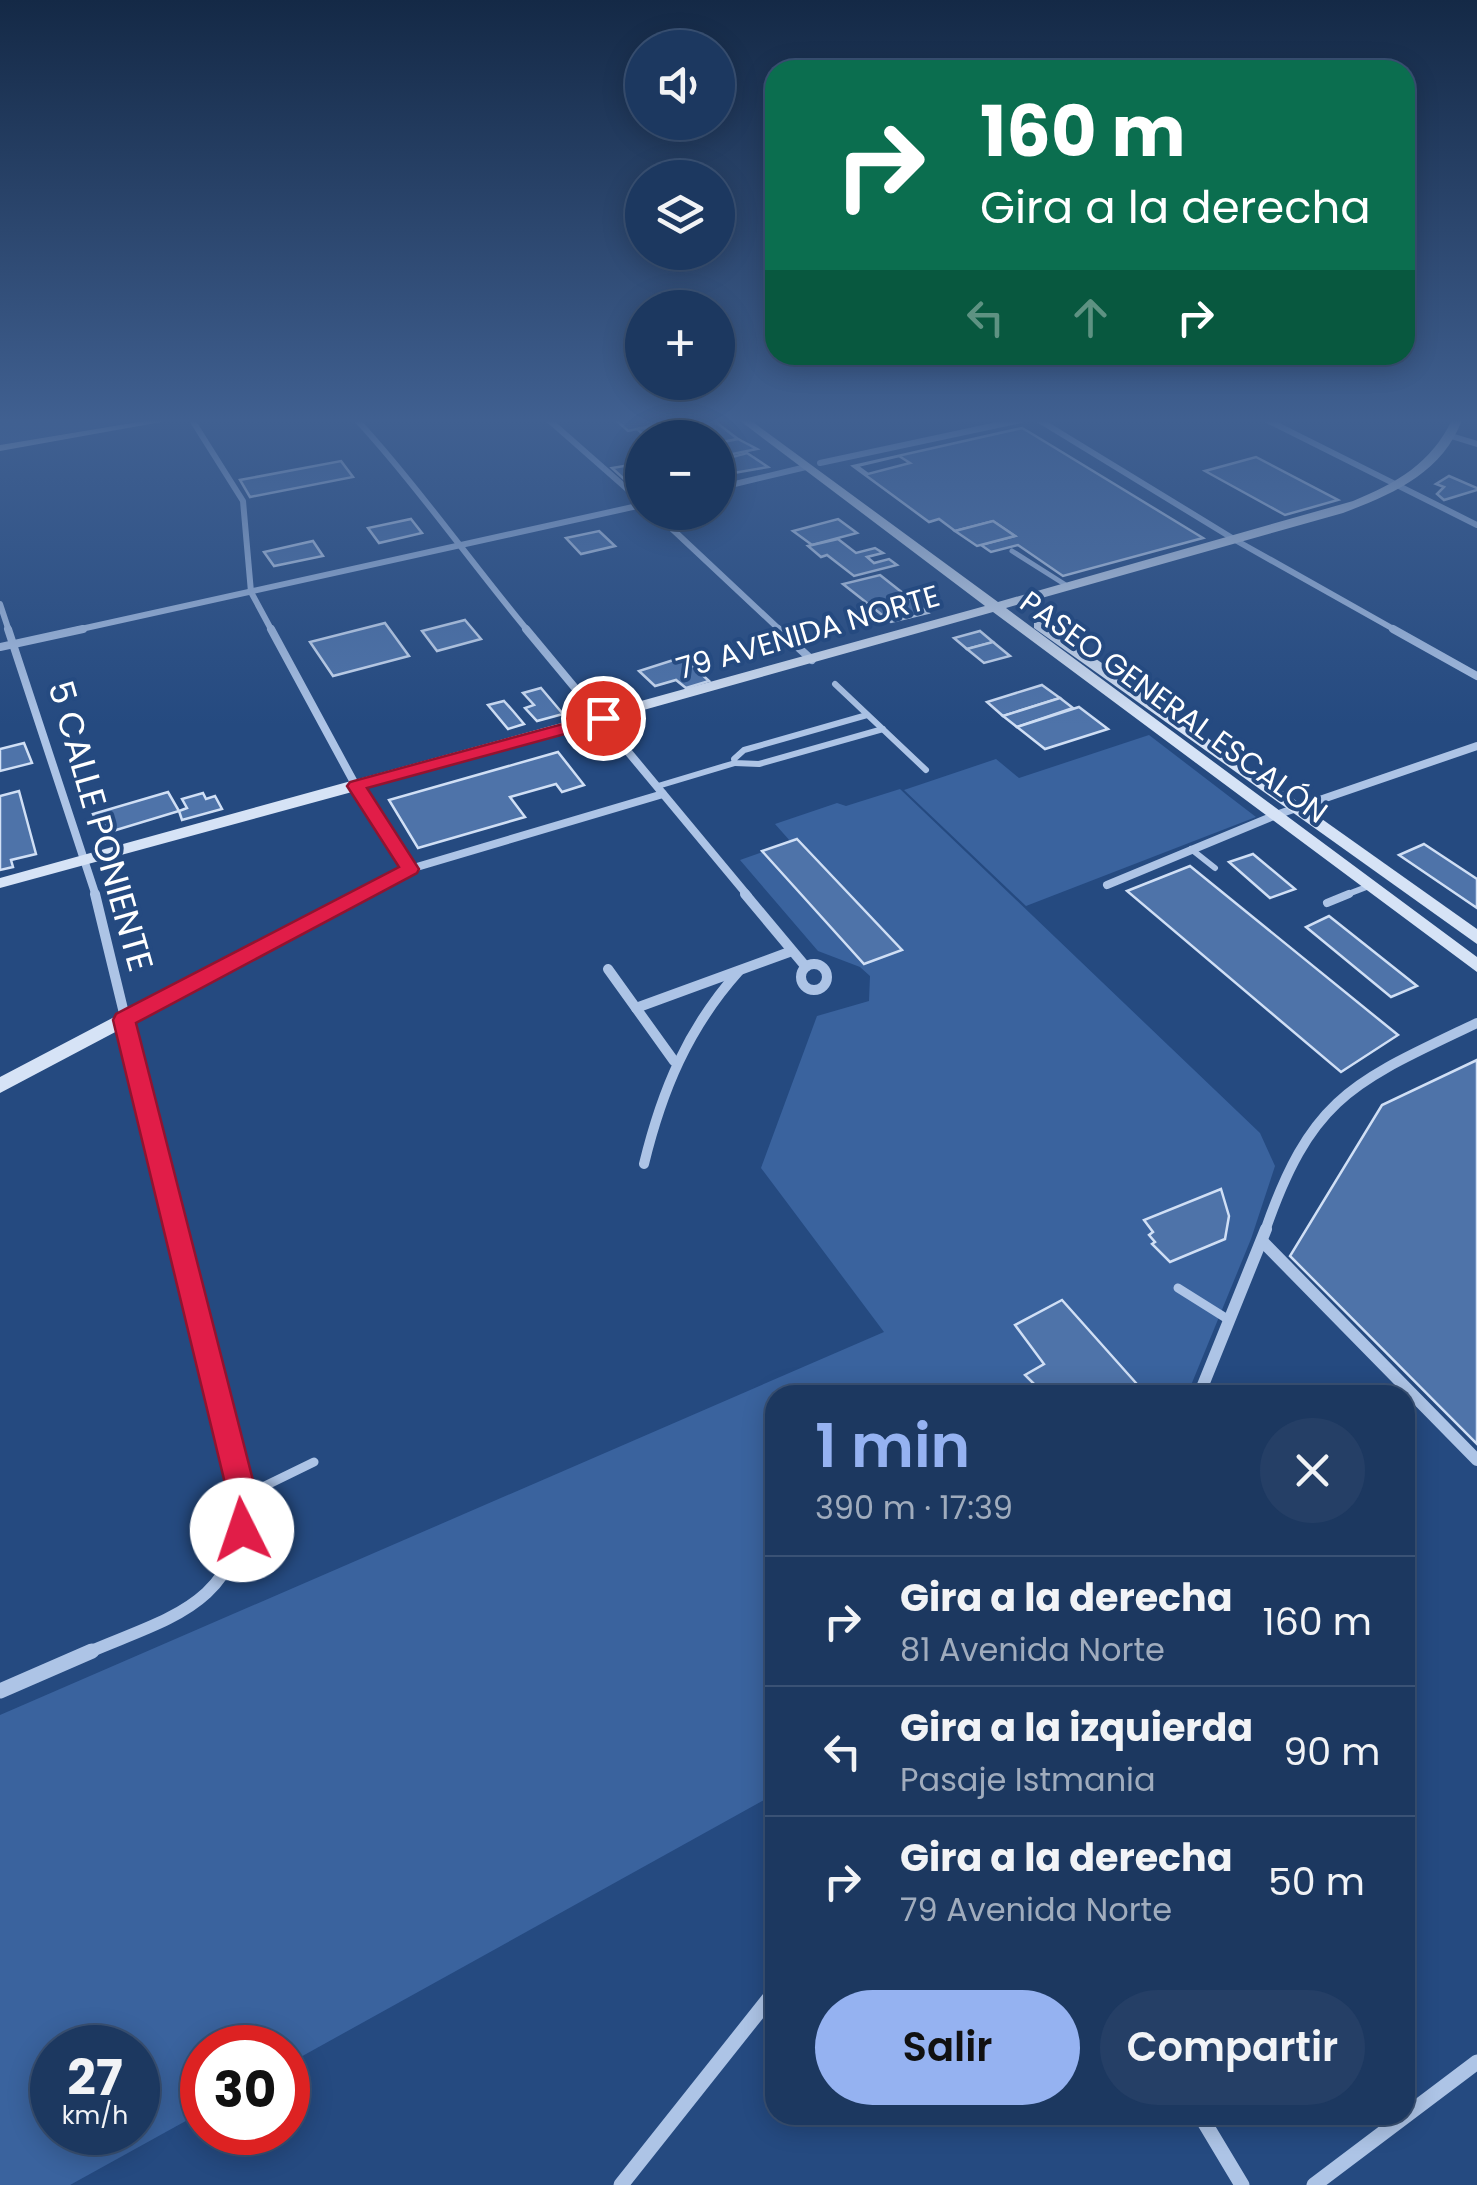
<!DOCTYPE html>
<html lang="es">
<head>
<meta charset="utf-8">
<style>
	body { margin:0; font-family:Poppins,sans-serif; background:#253f66; color:#f1f3f6; height:100vh; display:flex; flex-direction:column; font-size:38px; white-space:nowrap }
	* { box-sizing:border-box; margin:0 }
	p { font-size:32px; color:#a0acbd }
	.icon { flex:none; width:55px; height:55px; fill:none; stroke:currentColor; stroke-width:2; stroke-linecap:round; stroke-linejoin:round }
	.map { position:relative; flex:1; overflow:hidden }
	.drawer { position:absolute; left:765px; top:1385px; width:650px; height:740px; display:flex; flex-direction:column; background:#1c3860; border-radius:30px; box-shadow:0 5px 25px #0003,0 0 0 2px #3a5275 }
	.drawer>* { flex:none }
	.banner { position:absolute; left:765px; top:60px; width:650px; height:305px; border-radius:30px; box-shadow:0 5px 25px #0003,0 0 0 2px #3a5275; background:#0b6e4f; color:#fff; overflow:hidden }
	.tools { position:absolute; left:625px; top:30px; display:grid; gap:20px }
	.tools a { display:grid; place-items:center; width:110px; height:110px; border-radius:50%; background:#1c3860; box-shadow:0 5px 25px #0003,0 0 0 2px #3a5275; font-size:50px }
	.speed { position:absolute; left:30px; top:2025px; display:flex; gap:20px; font-size:50px; font-weight:700; text-align:center }
	.speed>* { display:grid; place-content:center; width:130px; height:130px; border-radius:50%; background:#1c3860; box-shadow:0 5px 25px #0003,0 0 0 2px #3a5275; line-height:1 }
	.speed small { font-size:25px; font-weight:400 }
	.speed .limit { border:15px solid #d22; background:#fff; color:#111 }
	.pin { position:absolute; display:grid; place-items:center; width:85px; height:85px; color:#fff; margin:-42px; border:5px solid #fff; border-radius:50%; box-shadow:0 2px 10px #0007 }
	.me { position:absolute; width:110px; margin:-55px; rotate:356deg; stroke-linejoin:round; filter:drop-shadow(0 0 8px #0008) }
	.turn { display:flex; align-items:center; gap:35px; height:210px; padding:0 50px; font-size:45px }
	.turn .icon { width:130px; height:130px; stroke-width:2.5 }
	.turn b { display:block; font-size:70px; line-height:85px }
	.lanes { display:flex; align-items:center; height:95px; padding:0 50px; background:#0003; justify-content:center; gap:50px; direction:ltr }
	.lanes .off { opacity:.35 }
	.round { display:grid; place-items:center; flex:none; width:105px; height:105px; border-radius:52px; background:#253f66 }
	.overview { display:flex; align-items:center; justify-content:space-between; height:170px; padding:0 50px }
	h1 { font-size:60px; font-weight:600; line-height:75px; color:#95b2f1 }
	.cta { display:flex; gap:20px; margin-top:auto; padding:20px 50px }
	.cta a { flex:1; height:115px; border-radius:60px; background:#95b2f1; color:#111; font-size:40px; font-weight:600; line-height:115px; text-align:center }
	.cta a+a { background:#253f66; color:#f1f3f6 }
	ul { padding:0; list-style:none }
	li { display:flex; align-items:center; gap:30px; height:130px; padding:0 50px; border-top:2px solid #3a5275 }
	li div { flex:1 }
	li b { display:block; font-size:38px }
	li em { font-style:normal }
	.map>svg:first-child { display:block }
	.green { fill:#3a639e; fill-rule:evenodd }
	.building { fill:#4e73a9; stroke:#d0dff5; stroke-width:2.5; fill-rule:evenodd }
	.lines { fill:none; stroke-linecap:round; stroke-linejoin:round }
	.lane-far3 { stroke:#adc4e6; stroke-width:5 }
	.lane-far2 { stroke:#adc4e6; stroke-width:6 }
	.lane-far1 { stroke:#adc4e6; stroke-width:8 }
	.lane { stroke:#adc4e6; stroke-width:9 }
	.street-far4 { stroke:#adc4e6; stroke-width:6 }
	.street-far3 { stroke:#adc4e6; stroke-width:8 }
	.street-far2 { stroke:#adc4e6; stroke-width:10 }
	.street-far1 { stroke:#adc4e6; stroke-width:12 }
	.street { stroke:#adc4e6; stroke-width:15 }
	.secondary { fill:#d6e3f6; fill-rule:evenodd }
	.route { fill:#e11d48; stroke:#92132f; stroke-width:2.5 }
	.labels { text-anchor:middle; dominant-baseline:central; stroke-width:8; stroke-linejoin:round; paint-order:stroke }
	.far-street-label { font-size:30px; fill:#fff; stroke:#254a80 }
	.street-label { font-size:35px; fill:#fff; stroke:#254a80 }
</style>
</head>
<body>
<div class="map">
<svg width="1477" height="2185" viewBox="0 0 1477 2185">
	<rect width="100%" height="100%" fill="#254a80"/>
	<g class="green">
		<polygon points="0,420 146,420 0,445"/>
		<polygon points="1149,735 1256,817 1026,906 904,790 996,759 1019,778"/>
		<path d="M900,789L1260,1133L1275,1166L1251,1239L1187,1395H775V1794L288,2064V2048H202V2112L70,2185H0V1715L884,1332L761,1168L817,1016L869,1001L870,976L860,967L818,951L740,860L791,842L775,824L837,803L846,806ZM52,2048H138V2132H52Z"/>
	</g>
	<g class="building">
		<polygon points="616,420 671,420 672,422 628,431"/>
		<polygon points="685,420 713,420 738,439 718,443 718,438 647,438 637,429"/>
		<path d="M1022,428L1029,432L1203,538L1063,576L1018,545L991,552L981,545L1015,536L993,521L955,531L939,519L929,522L853,466ZM899,456L910,463L868,474L857,466Z"/>
		<polygon points="738,439 757,449 718,457 718,443"/>
		<polygon points="747,453 768,467 722,475 721,460"/>
		<polygon points="1256,457 1338,500 1285,515 1205,471"/>
		<polygon points="341,461 353,477 250,497 240,480"/>
		<polygon points="642,463 642,477 625,480 612,468"/>
		<polygon points="1449,476 1477,488 1477,490 1444,500 1437,494 1444,487 1436,484"/>
		<polygon points="411,519 422,533 379,543 368,528"/>
		<polygon points="838,519 857,533 812,545 793,531"/>
		<polygon points="993,521 1015,536 977,546 955,531"/>
		<polygon points="599,531 615,546 581,554 566,538"/>
		<polygon points="838,539 856,553 875,548 883,553 867,557 874,563 889,559 897,565 854,576 827,555 821,557 808,546"/>
		<polygon points="313,541 323,556 274,566 264,552"/>
		<polygon points="880,575 928,613 891,622 843,584"/>
		<polygon points="465,620 481,639 437,651 422,631"/>
		<polygon points="385,623 409,656 333,676 310,642"/>
		<polygon points="980,631 993,642 967,649 954,638"/>
		<polygon points="993,642 1010,656 984,663 967,649"/>
		<polygon points="683,657 709,681 686,688 676,680 655,686 639,671"/>
		<polygon points="1042,685 1060,698 1003,716 987,702"/>
		<polygon points="541,688 563,714 537,721 525,708 534,705 523,693"/>
		<polygon points="1060,698 1073,708 1017,727 1003,716"/>
		<polygon points="504,701 513,711 524,724 508,729 488,705"/>
		<polygon points="1079,707 1108,729 1045,749 1017,727"/>
		<polygon points="24,743 32,763 0,771 0,749"/>
		<polygon points="558,752 584,785 562,792 556,784 510,797 525,817 418,848 389,800"/>
		<polygon points="19,791 36,854 11,860 13,867 0,870 0,796"/>
		<polygon points="168,792 179,811 103,834 93,814"/>
		<polygon points="203,793 206,799 215,796 222,809 182,820 179,811 187,808 182,799"/>
		<polygon points="797,839 902,950 864,964 762,851"/>
		<polygon points="1424,844 1477,879 1477,908 1399,855"/>
		<polygon points="1253,854 1295,889 1270,898 1229,862"/>
		<polygon points="1190,866 1398,1035 1341,1072 1127,891"/>
		<polygon points="1329,916 1417,986 1391,997 1306,927"/>
		<polygon points="1477,1060 1477,1444 1290,1256 1382,1105"/>
		<polygon points="1221,1189 1229,1216 1225,1239 1170,1262 1152,1244 1155,1242 1149,1235 1153,1232 1144,1220"/>
		<polygon points="1062,1300 1136,1383 1131,1390 1136,1395 1078,1395 1074,1391 1067,1395 1045,1395 1025,1375 1044,1364 1015,1325"/>
	</g>
	<g class="lines">
		<polyline class="lane-far3" points="1012,551 1069,587"/>
		<g class="lane-far2">
			<polyline points="835,684 926,770"/>
			<polyline points="867,715 744,750 734,759 735,763 759,764 883,729"/>
			<polyline points="658,786 735,763"/>
			<polyline points="1191,849 1215,868"/>
			<polyline points="1343,896 1369,886"/>
		</g>
		<polyline class="lane-far1" points="1327,903 1349,894"/>
		<g class="lane">
			<polyline points="1178,1288 1229,1320"/>
			<polyline points="242,1497 314,1462"/>
		</g>
		<g class="street-far4">
			<polyline points="192,420 243,501 251,592 272,631"/>
			<path d="M357,420C418,487 470,561 528,631"/>
			<polyline points="1039,420 1237,541 1397,631"/>
			<polyline points="1267,420 1477,525"/>
			<polyline points="550,421 642,502"/>
			<polyline points="1451,436 1477,444"/>
			<polyline points="820,463 1021,420"/>
			<polyline points="718,488 806,467"/>
			<polyline points="654,512 781,631"/>
			<polyline points="0,604 9,631"/>
			<polyline points="72,631 642,505"/>
		</g>
		<g class="street-far3">
			<polyline points="8,629 96,896"/>
			<polyline points="271,629 356,786"/>
			<polyline points="526,629 748,896"/>
			<polyline points="778,629 812,660"/>
			<polyline points="1393,629 1477,676"/>
			<polyline points="0,647 83,629"/>
			<polyline points="410,869 663,794"/>
			<polyline points="1107,885 1276,815 1477,746"/>
		</g>
		<g class="street-far2">
			<polyline points="95,894 177,1231"/>
			<polyline points="745,894 806,967"/>
			<circle cx="814" cy="977" r="13"/>
			<polyline points="608,969 674,1061"/>
			<polyline points="636,1008 792,951"/>
			<path d="M644,1164C662,1090 688,1028 739,971"/>
			<path d="M1265,1231C1312,1095 1354,1082 1477,1023"/>
		</g>
		<g class="street-far1">
			<polyline points="1262,1241 1477,1460"/>
			<polyline points="1199,1395 1266,1229"/>
			<path d="M87,1653C170,1617 242,1605 242,1497L177,1229"/>
		</g>
		<g class="street">
			<polyline points="0,1691 92,1651"/>
			<polyline points="1200,2115 1242,2185"/>
			<polyline points="621,2185 775,1991"/>
			<polyline points="1314,2185 1477,2062"/>
		</g>
		<g class="secondary">
			<polygon points="150,420 172,420 0,451 0,445"/>
			<path d="M739,420H750L998,602L1353,501C1397,483 1431,463 1452,420H1462C1442,473 1393,494 1343,513L1006,608L1477,957V972L993,612L365,788L418,869L416,873L0,1093V1077L400,867L352,792L0,888V878L985,606Z"/>
			<polygon points="1034,622 1044,622 1477,929 1477,944 1034,628"/>
		</g>
	</g>
	<linearGradient id="sky" x2="0" y2="1"><stop stop-color="#142946"/><stop offset="0.58" stop-color="#406091"/><stop offset="1" stop-color="#406091" stop-opacity="0"/></linearGradient>
	<rect width="1477" height="725" fill="url(#sky)"/>
	<polygon class="route" points="603,713 611,718 609,722 367,788 419,869 417,873 136,1023 257,1496 256,1530 252,1540 242,1544 231,1540 227,1530 228,1496 113,1020 116,1014 399,867 347,786 350,782"/>
	<g class="labels">
		<g class="far-street-label">
			<text transform="translate(808 632) rotate(-16)">79 AVENIDA NORTE</text>
			<text transform="translate(1174 707) rotate(36)">PASEO GENERAL ESCALÓN</text>
		</g>
		<g class="street-label">
			<text transform="translate(101 826) rotate(74)">5 CALLE PONIENTE</text>
		</g>
	</g>
</svg>
<div class="tools">
<a><svg class="icon" aria-label="sound" viewBox="0 0 24 24"><path d="M4 9h4l5-4v14l-5-4H4zM17 9q2 3 0 6"/></svg></a>
<a><svg class="icon" aria-label="layers" viewBox="0 0 24 24"><path d="M12 4l9 5-9 5-9-5zM3 14l9 5 9-5"/></svg></a>
<a>+</a>
<a>−</a>
</div>
<div class="speed"><div>27<small>km/h</small></div><div class="limit">30</div></div>
<div class="pin" style="left:603px;top:718px;background:#d93025"><svg class="icon" aria-label="arrive" viewBox="0 0 24 24"><path d="M6 21V4h12l-3 4 3 4H6"/></svg></div>
<svg class="me" style="left:242px;top:1530px" viewBox="-20 -20 40 40"><circle r="19" fill="#fff"/><path d="M0-13L10 11 0 6-10 11z" fill="#e11d48"/></svg>
<div class="banner">
<div class="turn"><svg class="icon" aria-label="right" viewBox="0 0 24 24"><path d="M7 20v-9h11M14 6l5 5-5 5"/></svg><div><b>160 m</b>Gira a la derecha</div></div>
<div class="lanes"><svg class="icon off" aria-label="left" viewBox="0 0 24 24"><path d="M17 20v-9H6M10 6l-5 5 5 5"/></svg><svg class="icon off" aria-label="ahead" viewBox="0 0 24 24"><path d="M12 20V5M6 11l6-6 6 6"/></svg><svg class="icon" aria-label="right" viewBox="0 0 24 24"><path d="M7 20v-9h11M14 6l5 5-5 5"/></svg></div>
</div>
<section class="drawer">
<div class="overview"><div><h1>1 min</h1><p>390 m · 17:39</p></div><a class="round"><svg class="icon" aria-label="close" viewBox="0 0 24 24"><path d="M6 6l12 12M18 6L6 18"/></svg></a></div>
<ul>
<li><svg class="icon" aria-label="right" viewBox="0 0 24 24"><path d="M7 20v-9h11M14 6l5 5-5 5"/></svg><div><b>Gira a la derecha</b><p>81 Avenida Norte</p></div><em>160 m</em></li>
<li><svg class="icon" aria-label="left" viewBox="0 0 24 24"><path d="M17 20v-9H6M10 6l-5 5 5 5"/></svg><div><b>Gira a la izquierda</b><p>Pasaje Istmania</p></div><em>90 m</em></li>
<li><svg class="icon" aria-label="right" viewBox="0 0 24 24"><path d="M7 20v-9h11M14 6l5 5-5 5"/></svg><div><b>Gira a la derecha</b><p>79 Avenida Norte</p></div><em>50 m</em></li>
</ul>
<div class="cta"><a>Salir</a><a>Compartir</a></div>
</section>
</div>
</body>
</html>
